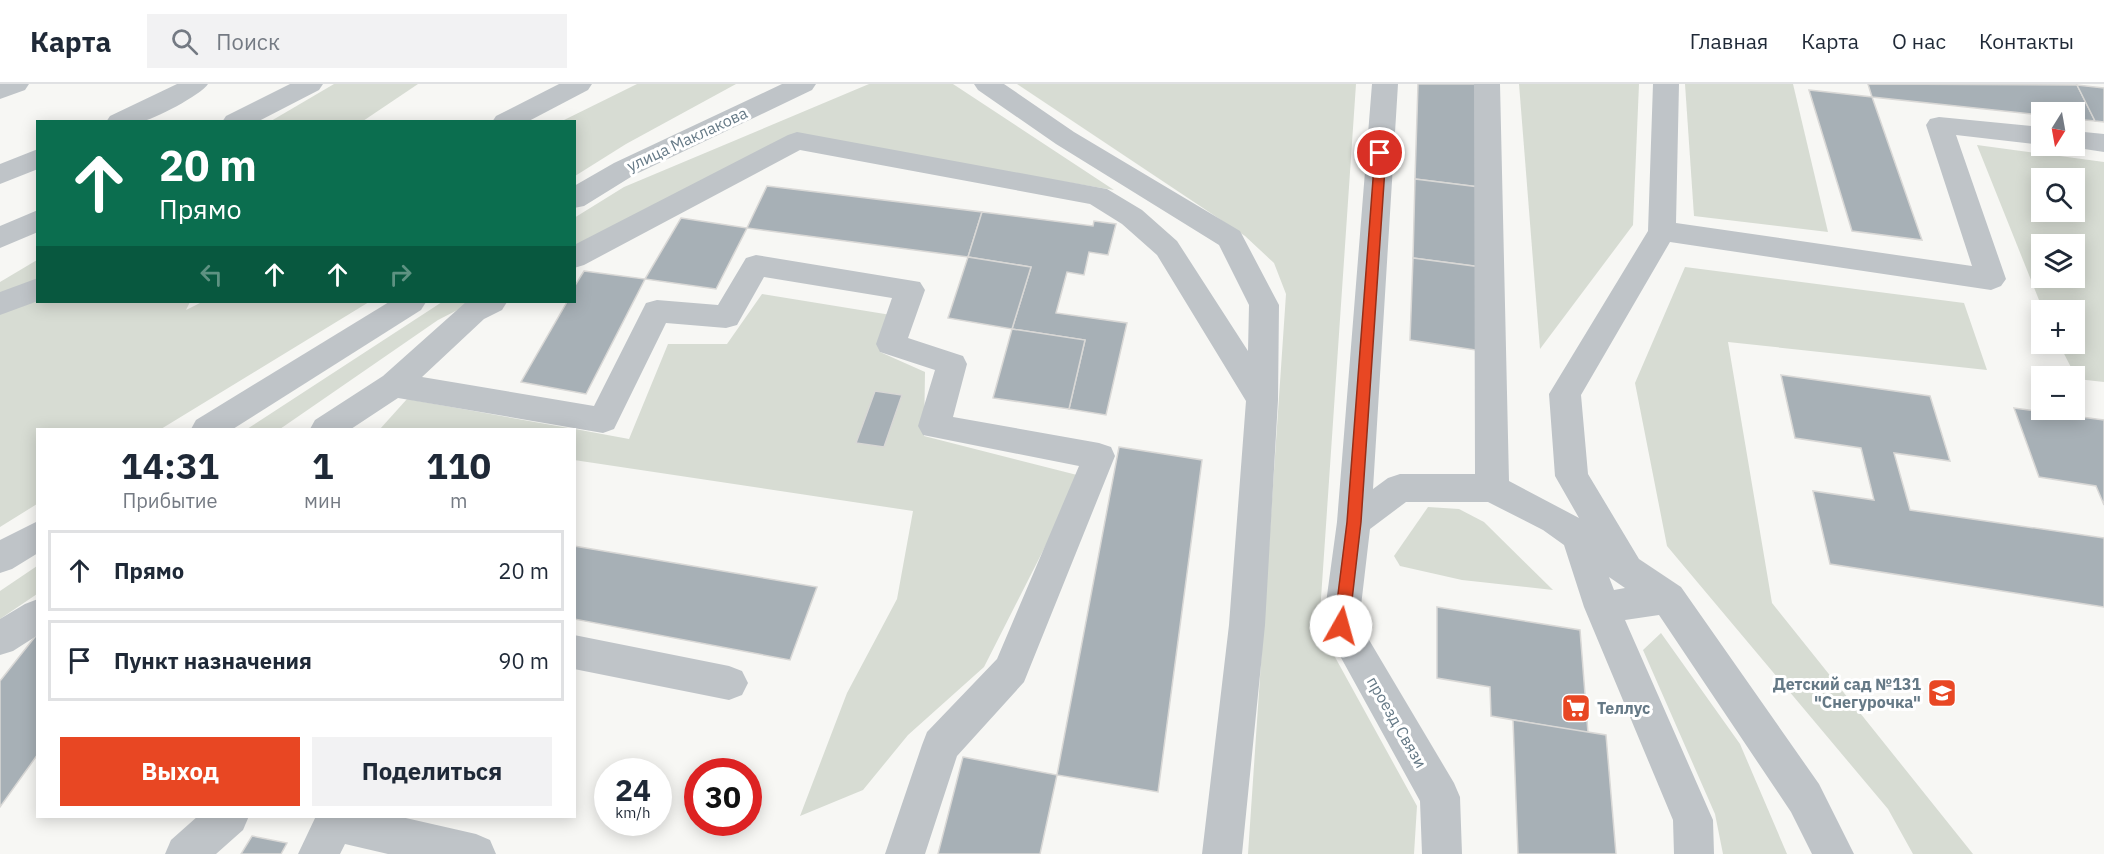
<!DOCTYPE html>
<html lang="ru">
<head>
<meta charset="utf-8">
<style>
	body { margin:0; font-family:"IBM Plex Sans",sans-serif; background:#f2f2f3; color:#1f2937; height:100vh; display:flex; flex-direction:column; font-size:22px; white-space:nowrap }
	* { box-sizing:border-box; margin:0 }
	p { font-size:20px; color:#747a83 }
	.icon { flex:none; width:33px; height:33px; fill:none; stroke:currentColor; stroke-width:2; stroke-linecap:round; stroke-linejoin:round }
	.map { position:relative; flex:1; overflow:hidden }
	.drawer { position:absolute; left:36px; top:344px; width:540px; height:390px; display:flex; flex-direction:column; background:#fff; border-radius:0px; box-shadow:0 3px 15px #0003 }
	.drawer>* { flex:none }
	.banner { position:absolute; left:36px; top:36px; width:540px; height:183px; border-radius:0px; box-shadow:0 3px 15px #0003; background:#0b6e4f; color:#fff; overflow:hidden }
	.needle { width:39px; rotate:191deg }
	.tools { position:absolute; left:2031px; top:18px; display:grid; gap:12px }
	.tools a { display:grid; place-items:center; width:54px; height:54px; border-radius:0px; background:#fff; box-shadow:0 3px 15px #0003; font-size:30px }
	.speed { position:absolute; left:594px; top:674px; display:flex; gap:12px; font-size:30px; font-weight:700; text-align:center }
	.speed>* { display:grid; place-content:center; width:78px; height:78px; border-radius:50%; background:#fff; box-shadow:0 3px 15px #0003; line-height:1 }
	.speed small { font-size:15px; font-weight:400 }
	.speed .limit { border:9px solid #d22; background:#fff; color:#111 }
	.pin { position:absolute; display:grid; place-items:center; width:51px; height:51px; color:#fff; margin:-26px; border:3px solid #fff; border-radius:50%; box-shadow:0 2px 6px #0007 }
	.me { position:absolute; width:66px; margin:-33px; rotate:7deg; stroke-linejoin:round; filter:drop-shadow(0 0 4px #0008) }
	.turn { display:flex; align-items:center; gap:21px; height:126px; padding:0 24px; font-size:27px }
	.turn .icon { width:78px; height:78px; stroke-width:2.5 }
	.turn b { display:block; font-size:42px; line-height:51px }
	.lanes { display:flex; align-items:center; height:57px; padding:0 24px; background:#0003; justify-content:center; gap:30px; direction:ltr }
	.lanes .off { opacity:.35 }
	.eta { display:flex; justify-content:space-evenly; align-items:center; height:102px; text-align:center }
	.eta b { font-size:36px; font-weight:700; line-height:42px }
	.button { display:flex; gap:12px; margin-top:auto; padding:12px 24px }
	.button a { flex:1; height:69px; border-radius:0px; background:#e84723; color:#fff; font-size:24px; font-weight:700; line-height:69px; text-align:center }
	.button a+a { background:#f2f2f3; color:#1f2937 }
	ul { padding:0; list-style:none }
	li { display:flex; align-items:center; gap:18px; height:81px; margin:0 12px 9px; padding:0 12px; border:3px solid #e0e1e3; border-radius:0px }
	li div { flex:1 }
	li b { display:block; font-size:22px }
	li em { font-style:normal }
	header { display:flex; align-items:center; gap:36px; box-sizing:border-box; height:84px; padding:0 30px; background:#fff; border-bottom:2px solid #e0e1e3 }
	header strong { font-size:28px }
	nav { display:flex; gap:33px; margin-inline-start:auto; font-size:21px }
	.search { width:420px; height:54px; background:#f2f2f3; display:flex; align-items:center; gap:15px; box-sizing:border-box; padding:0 21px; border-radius:0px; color:#747a83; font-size:22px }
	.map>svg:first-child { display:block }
	.green { fill:#d7dcd3; fill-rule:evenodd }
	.building { fill:#a7b0b6; stroke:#d9d8d6; stroke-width:1.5 }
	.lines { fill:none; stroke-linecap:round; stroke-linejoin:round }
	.minor { fill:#bfc4c8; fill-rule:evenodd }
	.route { fill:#e84723; stroke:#972e17; stroke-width:1.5 }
	.labels { text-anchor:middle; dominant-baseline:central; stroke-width:6; stroke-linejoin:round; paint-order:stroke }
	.street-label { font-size:16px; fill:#657986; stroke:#fff }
	.poi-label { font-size:16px; font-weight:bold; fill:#657986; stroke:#fff; text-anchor:end }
</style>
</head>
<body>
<header>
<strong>Карта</strong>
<div class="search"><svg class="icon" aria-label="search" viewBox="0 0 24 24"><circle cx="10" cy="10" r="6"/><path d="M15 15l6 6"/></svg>Поиск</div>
<nav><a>Главная</a><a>Карта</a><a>О нас</a><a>Контакты</a></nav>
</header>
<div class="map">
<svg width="2104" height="770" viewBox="0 0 2104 770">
	<rect width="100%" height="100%" fill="#f7f7f4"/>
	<g class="green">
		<polygon points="334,0 418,0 363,37 271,37"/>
		<polygon points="637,0 736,0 626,60 575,92 574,38 562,37"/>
		<polygon points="869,0 953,0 1114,106 793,53 575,165 574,134 624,103"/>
		<polygon points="1017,0 1356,0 1319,544 1417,722 1414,770 1248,770 1286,210 1274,179 1245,152"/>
		<polygon points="1519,0 1639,0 1633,141 1540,265"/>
		<polygon points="1685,0 1793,0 1828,148 1694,132"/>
		<path d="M1977,61L2104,78V298L2077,295L2059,260H2074V226H2043ZM2042,94H2074V128H2042ZM2074,160V194H2042V160Z"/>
		<polygon points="37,176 38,218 190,218 186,226 202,218 369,218 161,345 38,345 37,420 0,443 0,198"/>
		<polygon points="1685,183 1964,219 1987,286 1728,258 1772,519 1973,770 1913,770 1888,725 1667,462 1635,299"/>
		<polygon points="762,210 891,231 880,268 925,288 924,352 1081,392 984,583 908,651 863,706 800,732 847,609 897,515 913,427 574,376 575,345 629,355 668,260 727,260"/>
		<polygon points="442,218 473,218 438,236 280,345 247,345"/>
		<polygon points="407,315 574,345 380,345"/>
		<polygon points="1428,423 1459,425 1484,438 1553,506 1462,496 1400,482 1394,472"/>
		<polygon points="37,482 37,510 0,535 0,507"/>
		<polygon points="1661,549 1740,660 1787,770 1723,770 1715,730 1643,566"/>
	</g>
	<g class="building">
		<polygon points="1418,0 1478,0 1479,103 1415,95"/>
		<polygon points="1868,0 2077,1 2095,37 2074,35 2074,28 2042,28 2042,31 1872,13"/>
		<polygon points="2077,1 2104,4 2104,38 2095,37"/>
		<polygon points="1809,6 1872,13 1922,156 1852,147"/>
		<polygon points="1415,95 1479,103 1481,183 1413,174"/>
		<polygon points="767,102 982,128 968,173 747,144"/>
		<polygon points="982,128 1093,142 1094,137 1116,140 1108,171 1089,168 1084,191 1067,188 1056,229 1127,239 1106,331 1069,325 1085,256 1012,245 1031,183 968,173"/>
		<polygon points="681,134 747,144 716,205 645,195"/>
		<polygon points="968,173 1031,183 1012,245 948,234"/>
		<polygon points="1413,174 1481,183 1482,267 1410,256"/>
		<polygon points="584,187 645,195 586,310 521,298 567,218 574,218 574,203"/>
		<polygon points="1012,245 1085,256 1069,325 993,314"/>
		<polygon points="1781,291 1930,312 1950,377 1894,369 1910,426 2104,454 2104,523 1830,480 1813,407 1874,416 1861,364 1795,354"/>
		<polygon points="875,307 902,311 884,363 856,359"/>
		<polygon points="2014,324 2104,336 2104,421 2096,402 2039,393"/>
		<polygon points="1119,363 1202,376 1158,708 1057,691"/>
		<polygon points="574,462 817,503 790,576 574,535"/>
		<polygon points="1437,523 1580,546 1588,649 1491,632 1490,603 1437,594"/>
		<polygon points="38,549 38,670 0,723 0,597"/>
		<polygon points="1513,636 1606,651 1616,770 1518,770"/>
		<polygon points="963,673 1057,691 1040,770 938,770"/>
		<polygon points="252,752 287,759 281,770 241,770"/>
	</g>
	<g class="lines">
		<g class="minor">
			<polygon points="0,0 29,0 25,6 0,15"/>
			<path d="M177,0H208C201,11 153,36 140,38C130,39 117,38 106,38L110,32Z"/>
			<polygon points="290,0 323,0 319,6 257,38 222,38 226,32"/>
			<polygon points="559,0 592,0 588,6 527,38 492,38 496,32"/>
			<polygon points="782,0 816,0 812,6 634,91 584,122 574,124 574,102 614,79"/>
			<polygon points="974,0 1004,0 1074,48 1240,147 1279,221 1278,316 1265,541 1242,770 1202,770 1229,541 1246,317 1157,171 1122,140 1090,120 800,66 584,181 574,184 574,161 788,51 797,48 1107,105 1142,126 1177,157 1248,267 1249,221 1219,161 1056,60 978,6"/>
			<path d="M1372,0H1398L1373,405L1388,394L1400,390H1475L1474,0H1500L1509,397L1579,434L1555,392L1549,310L1648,147L1653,0H1679L1676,139L1972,182L1926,41L1930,35L1939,33L2042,43V61L1956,51L2006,195L2001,202L1991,206L1670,158L1581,311L1588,390L1639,475L1681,503L1819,700L1854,770H1812L1791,728L1659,531L1625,536L1713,736L1714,770H1674L1673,736L1584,523L1564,461L1543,446L1488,418H1406L1370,445L1359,539L1454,699L1460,713L1462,770H1422L1420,717L1323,541L1337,438ZM1609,493L1625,504L1614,506Z"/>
			<polygon points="2074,47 2104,50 2104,68 2065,62 2074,62"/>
			<polygon points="38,65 38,85 0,100 0,80"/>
			<polygon points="38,126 38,148 0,164 0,142"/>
			<polygon points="756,171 920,198 925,206 908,254 963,272 967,280 953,333 1099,359 1111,363 1115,372 1024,598 957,672 925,770 885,770 922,661 927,648 997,575 1079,382 923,351 918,342 935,286 880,268 876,260 892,214 764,193 737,241 726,244 666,239 614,345 603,349 398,314 351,345 310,345 315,336 383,292 466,218 507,218 502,226 484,235 422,293 594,322 646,219 657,216 718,221 746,174"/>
			<polygon points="38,194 38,217 0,231 0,208"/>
			<polygon points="389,218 426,218 421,226 233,345 191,345 196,336"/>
			<polygon points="38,437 38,469 12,485 0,489 0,456"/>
			<polygon points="38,515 38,551 13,567 0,571 0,535 25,520"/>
			<polygon points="574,551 729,582 742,587 748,599 742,611 729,616 574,585"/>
			<polygon points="198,732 249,732 243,746 216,770 165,770 171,756"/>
			<polygon points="316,732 397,732 476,750 490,756 496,770 388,770 345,760 340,770 298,770"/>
		</g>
	</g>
	<polygon class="route" points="1380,65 1386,69 1361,438 1349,542 1347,546 1341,548 1336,546 1334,542 1347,438 1375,69"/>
	<defs>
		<g id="school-square" transform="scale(1.5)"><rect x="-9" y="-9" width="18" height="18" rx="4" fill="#e84723" stroke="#fff"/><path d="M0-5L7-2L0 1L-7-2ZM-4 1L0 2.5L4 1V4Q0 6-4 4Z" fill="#fff"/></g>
		<g id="supermarket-square" transform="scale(1.5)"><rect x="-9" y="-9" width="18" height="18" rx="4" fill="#e84723" stroke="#fff"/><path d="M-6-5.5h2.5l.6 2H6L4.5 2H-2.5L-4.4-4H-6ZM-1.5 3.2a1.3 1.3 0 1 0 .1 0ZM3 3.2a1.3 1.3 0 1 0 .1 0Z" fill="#fff"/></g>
	</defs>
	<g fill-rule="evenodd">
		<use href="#school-square" x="1942" y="609"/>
		<use href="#supermarket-square" x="1576" y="624"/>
	</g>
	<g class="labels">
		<g class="street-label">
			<text transform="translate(687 55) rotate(-25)">улица Маклакова</text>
			<text transform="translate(1397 638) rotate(60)">проезд Связи</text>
		</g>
		<g class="poi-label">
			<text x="1921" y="600">Детский сад №131<tspan x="1921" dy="18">"Снегурочка"</tspan></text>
			<text x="1597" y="624" text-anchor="start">Теллус</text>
		</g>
	</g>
</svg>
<div class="tools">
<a><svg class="needle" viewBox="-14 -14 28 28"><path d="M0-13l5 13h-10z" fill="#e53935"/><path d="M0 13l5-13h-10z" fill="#747a83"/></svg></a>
<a><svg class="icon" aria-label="search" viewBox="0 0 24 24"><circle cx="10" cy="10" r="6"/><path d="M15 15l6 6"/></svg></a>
<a><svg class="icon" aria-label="layers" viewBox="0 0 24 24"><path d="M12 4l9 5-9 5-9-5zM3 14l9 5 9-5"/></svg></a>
<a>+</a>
<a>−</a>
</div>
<div class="speed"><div>24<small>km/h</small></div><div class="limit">30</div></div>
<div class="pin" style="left:1380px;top:69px;background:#d93025"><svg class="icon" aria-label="arrive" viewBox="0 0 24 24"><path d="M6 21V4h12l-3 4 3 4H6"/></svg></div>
<svg class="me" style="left:1341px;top:542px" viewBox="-20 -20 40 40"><circle r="19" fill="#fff"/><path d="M0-13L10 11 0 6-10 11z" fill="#e84723"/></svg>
<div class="banner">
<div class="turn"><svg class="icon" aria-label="ahead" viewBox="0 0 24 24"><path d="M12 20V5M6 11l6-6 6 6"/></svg><div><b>20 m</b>Прямо</div></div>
<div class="lanes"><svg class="icon off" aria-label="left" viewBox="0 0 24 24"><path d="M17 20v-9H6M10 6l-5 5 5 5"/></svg><svg class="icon" aria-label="ahead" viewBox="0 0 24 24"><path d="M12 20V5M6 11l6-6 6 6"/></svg><svg class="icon" aria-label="ahead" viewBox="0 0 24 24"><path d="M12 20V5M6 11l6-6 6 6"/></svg><svg class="icon off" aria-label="right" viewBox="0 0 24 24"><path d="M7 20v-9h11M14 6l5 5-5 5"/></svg></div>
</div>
<section class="drawer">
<div class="eta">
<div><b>14:31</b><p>Прибытие</p></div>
<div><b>1</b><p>мин</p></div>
<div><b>110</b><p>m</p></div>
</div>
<ul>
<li><svg class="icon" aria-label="ahead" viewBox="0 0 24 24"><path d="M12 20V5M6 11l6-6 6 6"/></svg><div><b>Прямо</b></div><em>20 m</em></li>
<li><svg class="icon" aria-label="arrive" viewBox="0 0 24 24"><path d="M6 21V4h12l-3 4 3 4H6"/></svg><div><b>Пункт назначения</b></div><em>90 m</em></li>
</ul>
<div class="button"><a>Выход</a><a>Поделиться</a></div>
</section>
</div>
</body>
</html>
